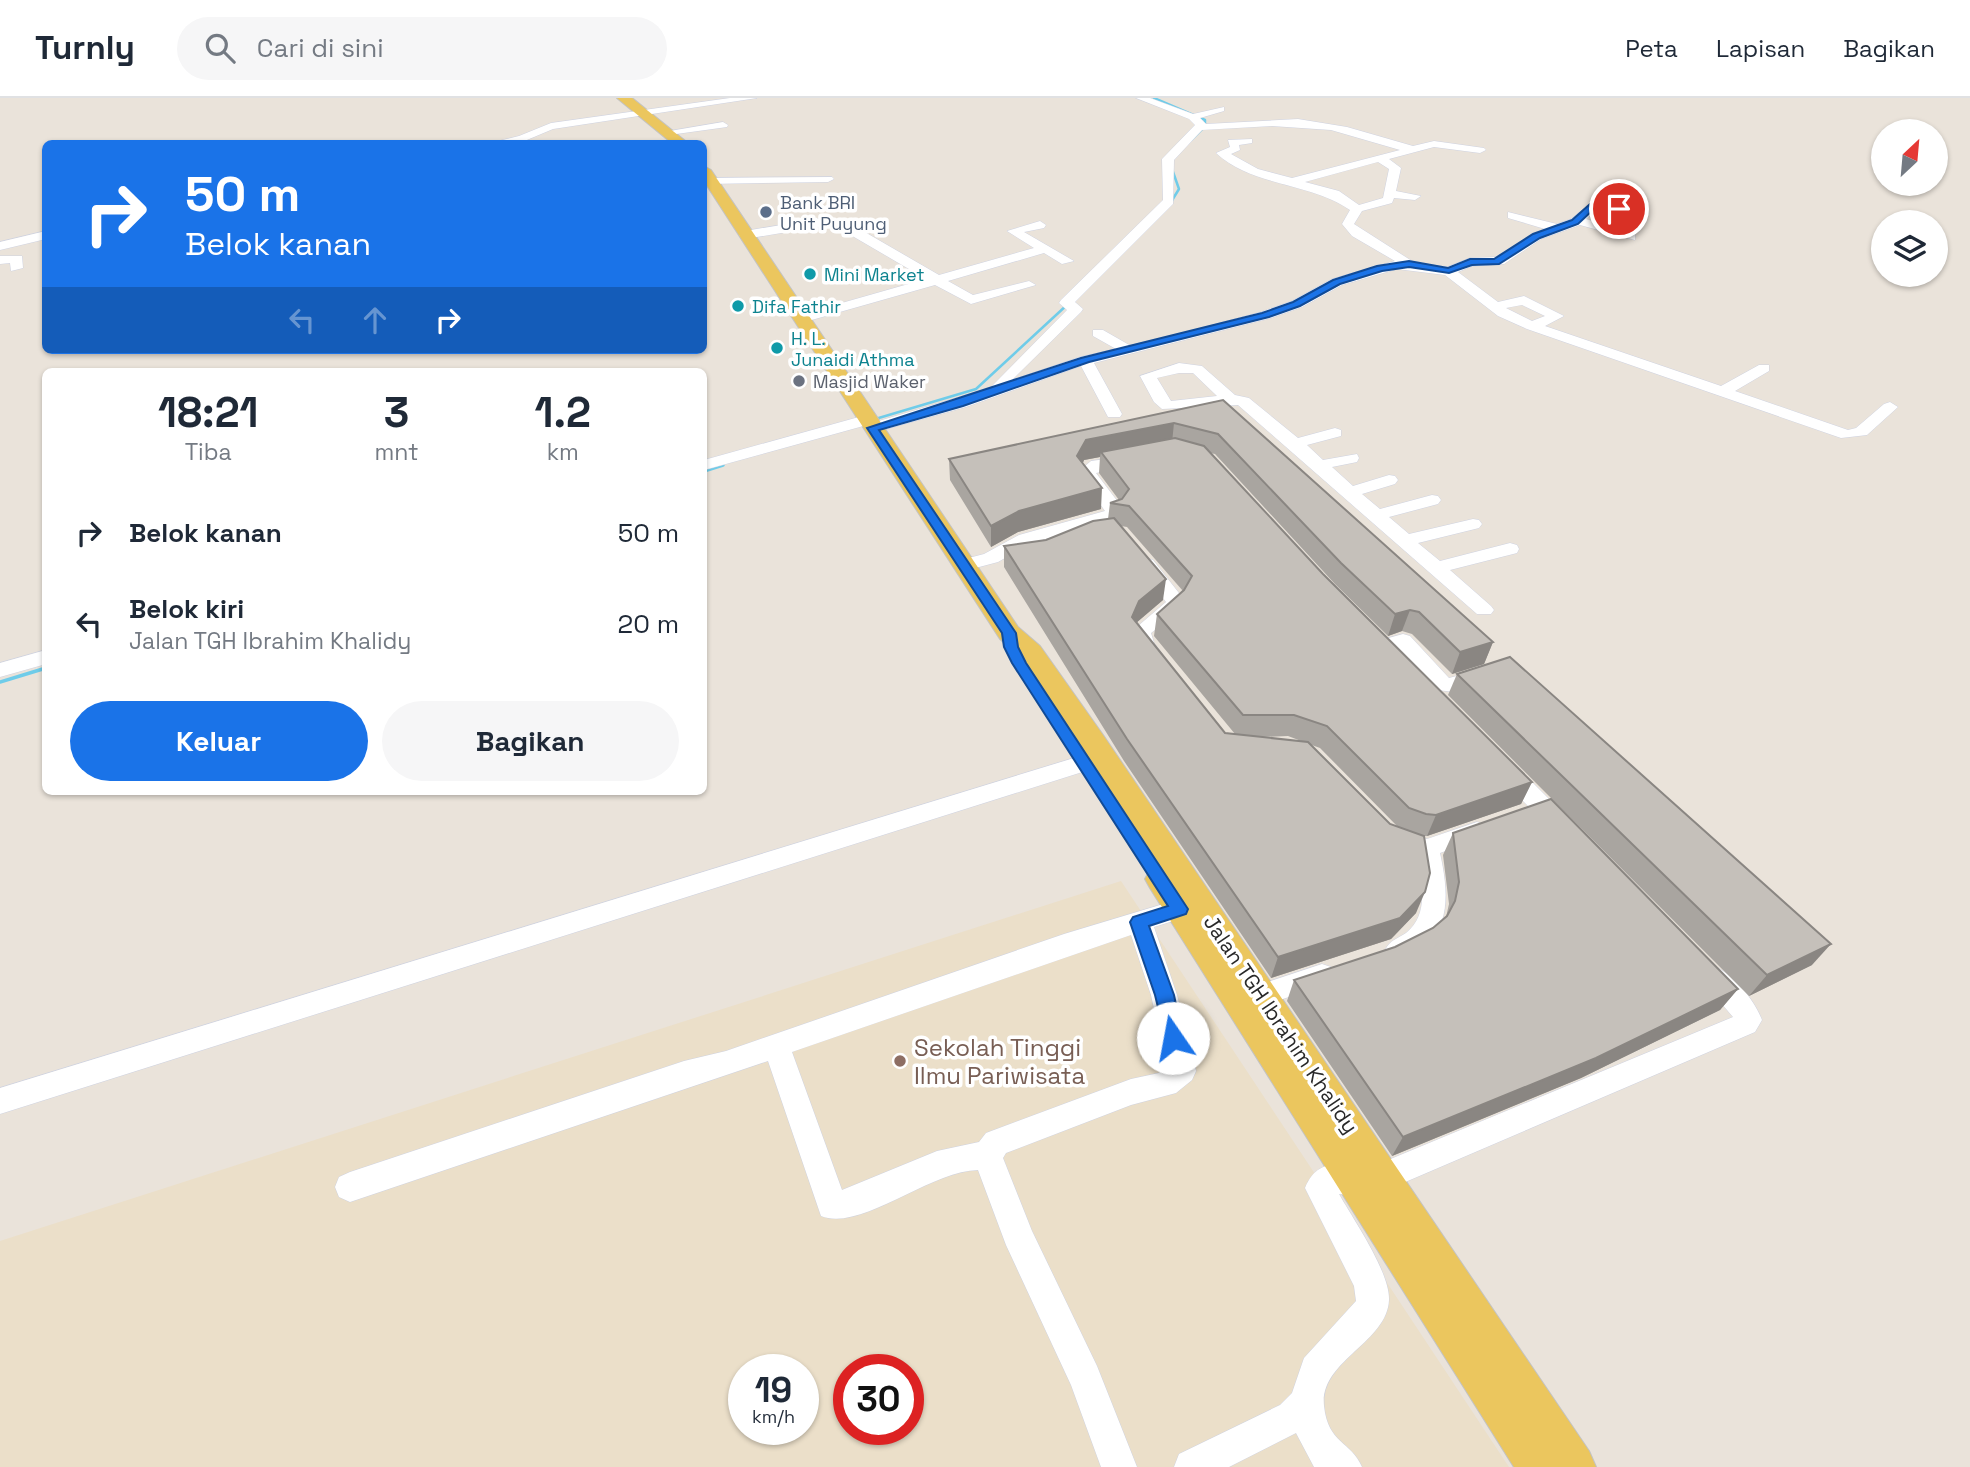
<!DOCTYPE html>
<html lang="id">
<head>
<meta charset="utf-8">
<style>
	body { margin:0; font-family:"Space Grotesk",sans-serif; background:#f6f6f7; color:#1f2937; height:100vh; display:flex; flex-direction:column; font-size:26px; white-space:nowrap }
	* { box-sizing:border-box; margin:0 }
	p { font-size:23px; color:#747a83 }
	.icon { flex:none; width:38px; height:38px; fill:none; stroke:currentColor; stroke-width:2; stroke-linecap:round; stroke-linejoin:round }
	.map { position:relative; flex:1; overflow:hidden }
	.sheet { position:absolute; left:42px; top:270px; width:665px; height:427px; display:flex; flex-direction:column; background:#fff; border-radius:10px; box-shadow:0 2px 5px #0004 }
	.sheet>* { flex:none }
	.banner { position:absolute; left:42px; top:42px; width:665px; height:214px; border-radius:10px; box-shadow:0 2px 5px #0004; background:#1a73e8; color:#fff; overflow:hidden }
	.needle { width:46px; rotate:26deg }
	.buttons { position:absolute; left:1871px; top:21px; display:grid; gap:14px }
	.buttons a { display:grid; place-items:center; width:77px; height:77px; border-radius:50%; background:#fff; box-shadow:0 2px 5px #0004; font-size:35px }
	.speed { position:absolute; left:728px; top:1256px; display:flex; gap:14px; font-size:35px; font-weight:700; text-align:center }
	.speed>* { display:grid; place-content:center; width:91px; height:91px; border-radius:50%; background:#fff; box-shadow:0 2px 5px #0004; line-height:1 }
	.speed small { font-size:18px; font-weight:400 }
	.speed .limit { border:10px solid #d22; background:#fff; color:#111 }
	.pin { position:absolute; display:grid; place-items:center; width:60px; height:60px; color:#fff; margin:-30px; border:4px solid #fff; border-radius:50%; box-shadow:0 2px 7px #0007 }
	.me { position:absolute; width:77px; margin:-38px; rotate:348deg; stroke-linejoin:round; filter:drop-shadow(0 0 5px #0008) }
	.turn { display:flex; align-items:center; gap:24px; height:147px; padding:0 28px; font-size:32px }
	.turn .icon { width:91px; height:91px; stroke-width:2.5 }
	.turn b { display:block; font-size:49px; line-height:60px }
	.lanes { display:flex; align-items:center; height:66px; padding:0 28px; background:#0003; justify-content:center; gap:35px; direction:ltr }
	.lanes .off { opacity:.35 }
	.eta { display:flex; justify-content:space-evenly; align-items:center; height:119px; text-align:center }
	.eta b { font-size:42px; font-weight:700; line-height:49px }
	.action { display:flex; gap:14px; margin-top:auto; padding:14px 28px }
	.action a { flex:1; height:80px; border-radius:42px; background:#1a73e8; color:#fff; font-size:28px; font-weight:700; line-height:80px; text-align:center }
	.action a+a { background:#f6f6f7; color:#1f2937 }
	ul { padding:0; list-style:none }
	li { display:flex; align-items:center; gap:21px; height:91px; padding:0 28px }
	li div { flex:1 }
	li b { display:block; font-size:26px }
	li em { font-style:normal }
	header { display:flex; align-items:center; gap:42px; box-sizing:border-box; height:98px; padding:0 35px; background:#fff; border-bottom:2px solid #e0e1e3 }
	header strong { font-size:33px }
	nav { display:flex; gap:38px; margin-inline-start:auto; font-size:24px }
	.search { width:490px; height:63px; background:#f6f6f7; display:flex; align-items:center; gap:18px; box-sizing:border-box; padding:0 24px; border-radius:38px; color:#747a83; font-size:26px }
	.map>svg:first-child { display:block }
	.education { fill:#ebdfc9; fill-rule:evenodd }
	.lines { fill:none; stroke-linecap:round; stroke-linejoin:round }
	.stream-far1 { stroke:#6fcce9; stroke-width:2.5 }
	.stream { stroke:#6fcce9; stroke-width:3.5 }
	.minor-casing { stroke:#cfd3e1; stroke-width:1 }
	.major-casing { stroke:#c3c3c3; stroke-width:2 }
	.minor { fill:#fff; fill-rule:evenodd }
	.major { fill:#ebc65e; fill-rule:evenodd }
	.wall { fill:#a9a5a0; fill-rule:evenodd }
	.shaded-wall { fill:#8a8682 }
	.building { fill:#c5c0ba; stroke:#8a8682; stroke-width:2 }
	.route { fill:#1a73e8; stroke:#114b97; stroke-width:2 }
	.service-dot { fill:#5c6f8a; stroke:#fff; stroke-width:2.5 }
	.culture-dot { fill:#0f9aa8; stroke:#fff; stroke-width:2.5 }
	.worship-dot { fill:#6b7280; stroke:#fff; stroke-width:2.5 }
	.education-dot { fill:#8d6e63; stroke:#fff; stroke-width:2.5 }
	.labels { text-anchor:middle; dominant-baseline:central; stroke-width:7; stroke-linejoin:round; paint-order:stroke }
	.far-service-label { font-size:18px; fill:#4e5e75; stroke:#fff; text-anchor:start }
	.far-culture-label { font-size:18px; fill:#0d838f; stroke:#fff; text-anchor:start }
	.far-worship-label { font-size:18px; fill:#5b616d; stroke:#fff; text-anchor:start }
	.street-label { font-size:21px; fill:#282828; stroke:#fff }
	.near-education-label { font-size:24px; fill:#785e54; stroke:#fff; text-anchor:start }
</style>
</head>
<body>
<header>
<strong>Turnly</strong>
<div class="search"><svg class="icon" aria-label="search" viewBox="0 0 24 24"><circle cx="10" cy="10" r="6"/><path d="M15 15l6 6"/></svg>Cari di sini</div>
<nav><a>Peta</a><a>Lapisan</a><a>Bagikan</a></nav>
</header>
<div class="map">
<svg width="1970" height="1369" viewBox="0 0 1970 1369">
	<rect width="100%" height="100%" fill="#eae3da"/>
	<path class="education" d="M1121,783L1509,1369H0V1143ZM744,1272H803V1332H744ZM849,1272H908V1332H849Z"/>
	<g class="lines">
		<g class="stream-far1">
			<polyline points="1154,0 1205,22 1205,28 1191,42"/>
			<polyline points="1171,104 1179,91 1172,71"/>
			<polyline points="872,322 976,291 1068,206"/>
		</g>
		<g class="stream">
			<polyline points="704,373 723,367"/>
			<polyline points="0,584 46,570"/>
		</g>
		<g class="minor-casing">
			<g id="minor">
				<polygon points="730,0 757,0 553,31 522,44 486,46 519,38 551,25"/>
				<path d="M1136,0H1150L1193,16L1224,9V13L1200,20L1206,26L1298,21L1347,29L1413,48L1434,43L1484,50L1486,52L1480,55L1434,49L1389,61L1401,70L1396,93L1421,98L1415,102L1394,100L1392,105L1362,113L1354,126L1415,165L1447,169L1470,160L1496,159L1545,131L1508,120V114L1557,126L1571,121L1593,104L1629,110L1631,113L1625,117L1596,112L1586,121L1635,136V142L1580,127L1541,141L1504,166L1472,168L1458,174L1498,204L1524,198L1564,218L1545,228L1721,288L1759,267H1769V273L1735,293L1848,332L1856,330L1884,306L1890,304L1898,309L1867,337L1841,340L1527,231L1498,218L1445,177L1397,171L1342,187L1302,209L1271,220L1094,265L1122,316L1120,319H1108L1081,268L966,309L879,333H867V327L704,372V362L866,317L872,319V325L990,290L1067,212L1059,205L1061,202L1163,102L1162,61L1195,27L1189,21ZM1272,28L1331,32L1400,52L1292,80L1258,71L1231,56L1240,52L1239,47L1252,45V41L1228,42L1230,49L1216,55C1253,89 1310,84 1350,112L1342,126L1352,138L1395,163L1332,181L1292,203L1261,214L1142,246L1131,248L1103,232H1093V238L1116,251L1080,259L1012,282L1081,214L1083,211L1075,204L1173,106L1174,62L1202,32ZM1378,64L1389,71L1383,100L1359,107L1339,93L1305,84ZM1522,207L1545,218L1532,223L1506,210Z"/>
				<polygon points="723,24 728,27 727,29 669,37 664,34"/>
				<polygon points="832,79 834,81 828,84 704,86 704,80"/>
				<polygon points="823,120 844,122 939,177 1034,150 1007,133 1040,123 1046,127 1044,130 1024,134 1074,163 1062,166 1044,155 948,183 973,197 1029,183 1036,187 971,206 935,187 801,225 794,221 796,218 926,181 837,129 823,128 745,141 739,137 745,133"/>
				<polygon points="46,133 46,141 0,152 0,144"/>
				<polygon points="0,158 22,158 23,170 11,173 10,165 0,166"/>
				<path d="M1179,265L1202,268L1235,297L1249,300L1298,340L1335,330L1341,332V338L1307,347L1323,362L1357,356L1359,360L1357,364L1332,369L1353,388L1389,377L1395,378L1398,382L1395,386L1362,396L1380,411L1432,397L1438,398L1441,402L1438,406L1389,419L1409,436L1473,421L1479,422L1482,426L1479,430L1418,445L1440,463L1510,445L1517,447L1519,451L1517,455L1450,472L1491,508L1494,512L1491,516H1477L1238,307L1162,311L1154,304L1140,278ZM1179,275H1193L1217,298L1171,303L1157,280Z"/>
				<polygon points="1130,358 1138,363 1136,367 1096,375 1124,412 1118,421 1031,445 998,464 964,473 955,467 957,463 984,456 1019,437 1105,413 1078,374 1091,363"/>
				<path d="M1146,460L1153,462L1186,504L1175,517L1151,535L1154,545L1163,557L1153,564C1139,560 1134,547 1131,534L1166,504L1137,466Z"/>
				<polygon points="1403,536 1410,538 1449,580 1480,572 1490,579 1487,584 1455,594 1437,592 1399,551 1385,555 1375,548 1378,543"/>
				<polygon points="46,552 46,566 0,579 0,565"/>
				<polygon points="1087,656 1095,658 1098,664 1095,670 0,1016 0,990"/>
				<polygon points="1506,664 1514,666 1569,721 1573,727 1569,733 1561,736 1553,733 1498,678 1495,672 1498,666"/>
				<path d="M1477,724L1485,727L1489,733L1485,739L1440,755C1448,792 1453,833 1415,855C1405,861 1400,863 1389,860L1385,852C1390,842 1397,841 1406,835C1430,816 1422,783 1416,757L1389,749L1385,743L1389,737L1397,734L1427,741Z"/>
				<path d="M1180,801L1189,804L1193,811L1189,818L1154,829L1177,897L1196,973L1192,982L1176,995L1131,1007L1006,1055L1003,1060L1032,1133L1097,1268L1137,1369H1101L1071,1287L1006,1147L978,1072C929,1073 861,1134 821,1118L768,963L350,1104L339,1099L335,1089L339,1079L350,1074L684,963L726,953L1064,836ZM1131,837L1151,897L1167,968L1159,975L1131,981L986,1035L979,1044L937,1053L842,1092L792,954Z"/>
				<polygon points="1322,866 1331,869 1335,877 1331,885 1262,908 1253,905 1249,897 1253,889"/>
				<path d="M1711,867C1732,874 1754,901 1762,922L1755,934L1382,1094L1359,1098L1339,1096C1353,1121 1390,1174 1389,1202C1387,1245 1319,1263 1324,1308C1328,1346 1351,1343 1362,1369H1314L1296,1335L1229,1369H1174L1179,1356L1280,1307L1292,1295L1304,1260L1356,1203L1354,1188L1305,1090C1321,1052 1349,1074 1381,1065L1733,919L1698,878L1702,870Z"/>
			</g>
		</g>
		<g class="major-casing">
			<g id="major">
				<polygon points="617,0 632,0 689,46 673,46"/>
				<polygon points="704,68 711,72 1018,529 1040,548 1103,637 1589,1353 1596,1369 1514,1369 1150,790 1145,781 1150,772 1159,769 1022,560 1000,541 704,83"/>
			</g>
		</g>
		<use href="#minor" class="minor"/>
		<use href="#major" class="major"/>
	</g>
	<g class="wall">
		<path d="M1223,302L1493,544L1484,566L1452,576L1412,536L1402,533L1388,538L1335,486L1215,356L1210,355L1323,476L1532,684L1521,706L1427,738H1423L1416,815L1391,841L1271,880L1124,663L1004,469V448L1046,442L1108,421L1110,405L1119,402L1099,375L1100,359L1084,362L1083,365L1101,411L1018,434L991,449L950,382L949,361ZM1121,428L1127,429L1183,493L1157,516L1154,538L1235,636L1225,635L1136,525L1163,502ZM1288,638L1304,644L1260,639ZM1309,646L1320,650L1398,729L1390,726Z"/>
		<polygon points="1457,576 1812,867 1749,898 1448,597"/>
		<polygon points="1453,735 1738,891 1720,912 1581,980 1392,1058 1287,903 1294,882 1395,849 1433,830 1446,819 1449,806 1443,757"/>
	</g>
	<g class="shaded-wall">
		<polygon points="1174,325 1172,345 1101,354 1100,359 1084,362 1076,379 1077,358 1086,342"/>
		<polygon points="1102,390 1101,411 1018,434 991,449 991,428 1019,413"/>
		<polygon points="1166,481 1163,502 1136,525 1132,519 1139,503"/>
		<polygon points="1410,512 1402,533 1388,538 1395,516"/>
		<polygon points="1493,544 1484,566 1452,576 1460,554"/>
		<polygon points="1532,684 1521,706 1427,738 1436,717"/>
		<polygon points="1425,794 1416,815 1391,841 1271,880 1278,859"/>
		<polygon points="1831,846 1812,867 1749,898 1767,877"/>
		<polygon points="1738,891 1720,912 1581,980 1392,1058 1403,1039"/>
	</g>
	<g class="building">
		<polygon points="1223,302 1493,544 1460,554 1419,514 1410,512 1395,516 1341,465 1218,336 1174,325 1086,342 1077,358 1102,390 1019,413 991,428 949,361"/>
		<polygon points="1175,340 1204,348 1323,476 1532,684 1436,717 1426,716 1409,710 1327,628 1294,617 1243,617 1157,516 1184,492 1192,478 1129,408 1110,405 1122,401 1129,391 1101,354"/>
		<polygon points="1114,420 1166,481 1139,503 1132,519 1225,635 1308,644 1390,726 1424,738 1430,775 1425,794 1400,820 1278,859 1127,641 1004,448 1046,442 1093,423"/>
		<polygon points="1510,559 1831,846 1767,877 1457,576"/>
		<polygon points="1551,701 1738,891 1596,960 1403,1039 1294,882 1395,849 1433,830 1447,818 1455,803 1459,784 1453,735"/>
	</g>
	<polygon class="route" points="1590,106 1623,111 1619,114 1595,110 1578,126 1540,140 1499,166 1472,167 1449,175 1409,169 1382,173 1340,186 1300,208 1269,219 1089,264 963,308 879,332 1016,535 1018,549 1026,565 1188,811 1186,816 1149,828 1174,897 1183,940 1180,946 1173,949 1167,946 1155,897 1130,824 1133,819 1168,808 1012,565 1004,549 1002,535 867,330 1081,260 1262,215 1293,204 1333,182 1377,168 1409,163 1448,170 1470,161 1494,161 1533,136 1572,122"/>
	<circle class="service-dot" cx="766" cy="114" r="7"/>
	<g class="culture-dot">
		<circle cx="810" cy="176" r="7"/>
		<circle cx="738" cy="208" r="7"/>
		<circle cx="777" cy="250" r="7"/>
	</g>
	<circle class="worship-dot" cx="799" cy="283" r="7"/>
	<circle class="education-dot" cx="900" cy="963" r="7"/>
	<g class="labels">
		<g class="far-service-label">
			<text x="780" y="104">Bank BRI<tspan x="780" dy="21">Unit Puyung</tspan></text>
		</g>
		<g class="far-culture-label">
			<text x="824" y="176">Mini Market</text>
			<text x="752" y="208">Difa Fathir</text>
			<text x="791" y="240">H. L.<tspan x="791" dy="21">Junaidi Athma</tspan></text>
		</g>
		<g class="far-worship-label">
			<text x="813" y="283">Masjid Waker</text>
		</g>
		<g class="street-label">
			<text transform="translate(1281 926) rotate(56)">Jalan TGH Ibrahim Khalidy</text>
		</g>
		<g class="near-education-label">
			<text x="914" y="949">Sekolah Tinggi<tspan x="914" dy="28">Ilmu Pariwisata</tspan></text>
		</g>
	</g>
</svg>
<div class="buttons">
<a><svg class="needle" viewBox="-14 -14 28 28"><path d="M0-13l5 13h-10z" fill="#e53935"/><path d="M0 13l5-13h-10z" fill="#747a83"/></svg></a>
<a><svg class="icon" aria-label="layers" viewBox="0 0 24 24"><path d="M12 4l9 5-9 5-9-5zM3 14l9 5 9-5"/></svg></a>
</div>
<div class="speed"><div>19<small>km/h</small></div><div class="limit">30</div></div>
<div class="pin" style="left:1619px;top:111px;background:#d93025"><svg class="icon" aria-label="arrive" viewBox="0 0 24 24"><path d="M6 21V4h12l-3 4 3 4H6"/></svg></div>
<svg class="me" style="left:1173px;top:940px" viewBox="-20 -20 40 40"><circle r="19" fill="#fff"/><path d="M0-13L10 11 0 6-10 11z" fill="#1a73e8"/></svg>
<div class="banner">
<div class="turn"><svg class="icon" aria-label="right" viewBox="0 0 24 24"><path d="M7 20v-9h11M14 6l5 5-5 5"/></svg><div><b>50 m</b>Belok kanan</div></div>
<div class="lanes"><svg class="icon off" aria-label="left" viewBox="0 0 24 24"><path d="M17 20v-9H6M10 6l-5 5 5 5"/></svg><svg class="icon off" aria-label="ahead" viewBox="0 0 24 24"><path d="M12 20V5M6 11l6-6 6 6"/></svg><svg class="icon" aria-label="right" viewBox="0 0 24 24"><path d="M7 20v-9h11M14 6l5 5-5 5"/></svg></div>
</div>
<section class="sheet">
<div class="eta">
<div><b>18:21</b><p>Tiba</p></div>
<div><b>3</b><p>mnt</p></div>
<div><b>1.2</b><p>km</p></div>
</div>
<ul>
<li><svg class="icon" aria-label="right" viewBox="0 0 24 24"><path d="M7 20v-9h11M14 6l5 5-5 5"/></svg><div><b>Belok kanan</b></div><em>50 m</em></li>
<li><svg class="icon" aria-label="left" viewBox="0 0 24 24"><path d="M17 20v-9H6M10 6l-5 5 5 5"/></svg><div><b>Belok kiri</b><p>Jalan TGH Ibrahim Khalidy</p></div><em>20 m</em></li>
</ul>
<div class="action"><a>Keluar</a><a>Bagikan</a></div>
</section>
</div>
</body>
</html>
